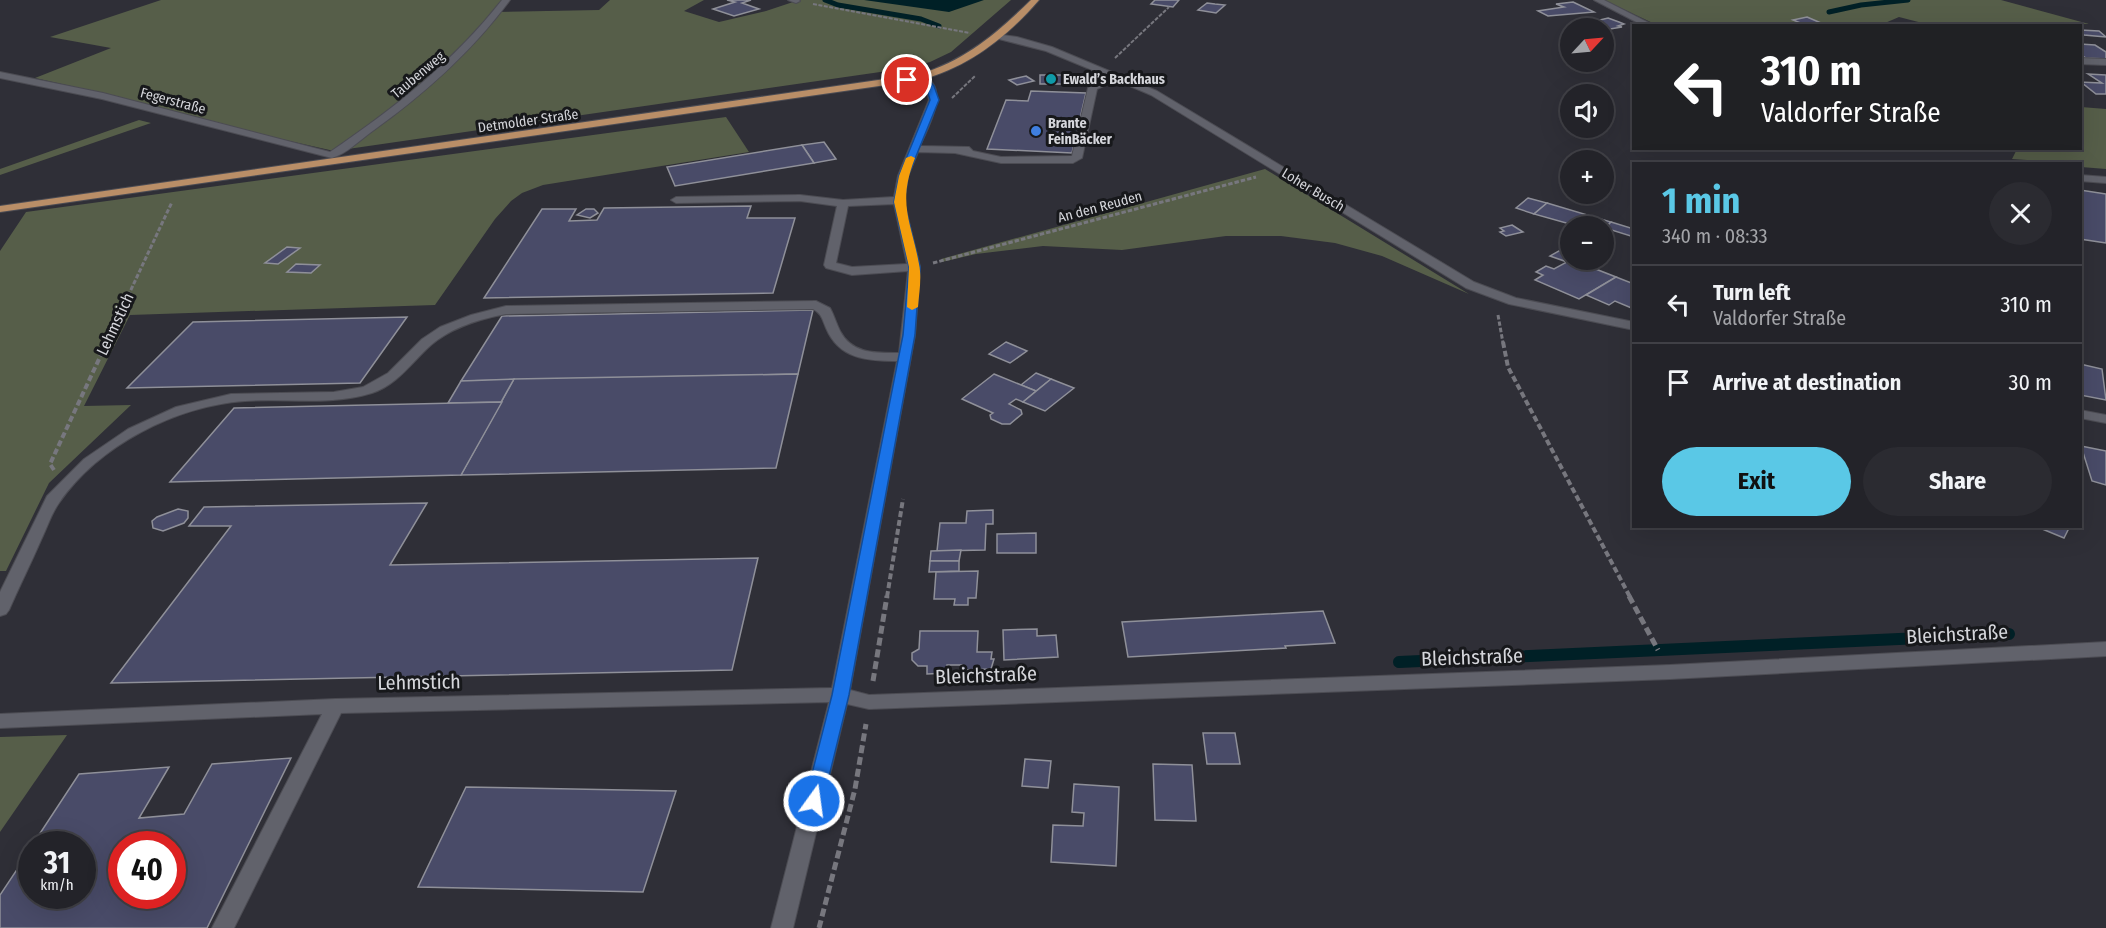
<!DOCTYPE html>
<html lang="en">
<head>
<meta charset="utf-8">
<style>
	body { margin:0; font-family:"Fira Sans Condensed",sans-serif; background:#2b2b31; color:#f1f3f6; height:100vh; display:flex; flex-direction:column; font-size:22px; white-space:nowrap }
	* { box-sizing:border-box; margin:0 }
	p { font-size:20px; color:#a3a4a8 }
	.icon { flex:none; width:33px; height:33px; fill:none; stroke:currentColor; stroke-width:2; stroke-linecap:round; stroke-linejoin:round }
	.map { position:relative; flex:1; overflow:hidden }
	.sheet { position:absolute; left:1632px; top:162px; width:450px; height:366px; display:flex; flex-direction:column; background:#232329; border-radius:0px; box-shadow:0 6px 24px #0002,0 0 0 2px #404046 }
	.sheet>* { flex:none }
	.guide { position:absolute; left:1632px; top:24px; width:450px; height:126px; border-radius:0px; box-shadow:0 6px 24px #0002,0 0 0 2px #404046; background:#202124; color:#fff; overflow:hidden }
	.needle { width:39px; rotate:64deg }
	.controls { position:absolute; left:1560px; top:18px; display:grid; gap:12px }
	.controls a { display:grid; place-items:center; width:54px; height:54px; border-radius:50%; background:#232329; box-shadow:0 6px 24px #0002,0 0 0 2px #404046; font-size:30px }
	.speed { position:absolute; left:18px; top:831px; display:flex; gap:12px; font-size:30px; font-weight:700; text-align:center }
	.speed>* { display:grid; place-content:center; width:78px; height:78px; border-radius:50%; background:#232329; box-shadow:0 6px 24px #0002,0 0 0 2px #404046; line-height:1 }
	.speed small { font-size:15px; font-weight:400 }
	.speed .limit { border:9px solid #d22; background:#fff; color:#111 }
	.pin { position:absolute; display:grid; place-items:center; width:51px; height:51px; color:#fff; margin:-26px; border:3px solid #fff; border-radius:50%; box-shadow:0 2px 6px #0007 }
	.me { position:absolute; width:66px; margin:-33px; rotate:14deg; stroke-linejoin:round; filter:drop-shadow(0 0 4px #0008) }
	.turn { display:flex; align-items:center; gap:21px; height:126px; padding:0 30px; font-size:27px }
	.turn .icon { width:78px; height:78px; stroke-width:2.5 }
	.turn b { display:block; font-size:42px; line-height:51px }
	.round { display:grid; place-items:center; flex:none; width:63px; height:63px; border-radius:32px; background:#2b2b31 }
	.summary { display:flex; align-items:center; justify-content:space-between; height:102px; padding:0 30px }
	h1 { font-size:36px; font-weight:700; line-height:45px; color:#5ac8e6 }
	.cta { display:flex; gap:12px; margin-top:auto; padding:12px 30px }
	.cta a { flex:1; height:69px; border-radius:36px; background:#5ac8e6; color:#111; font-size:24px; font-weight:700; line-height:69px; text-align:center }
	.cta a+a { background:#2b2b31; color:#f1f3f6 }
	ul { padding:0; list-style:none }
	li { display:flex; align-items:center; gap:18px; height:78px; padding:0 30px; border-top:2px solid #404046 }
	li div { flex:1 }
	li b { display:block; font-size:22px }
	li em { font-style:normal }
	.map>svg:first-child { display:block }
	.green { fill:#565e49 }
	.water { fill:#002026 }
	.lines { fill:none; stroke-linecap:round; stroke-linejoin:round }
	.stream-far1 { stroke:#002026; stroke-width:5 }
	.stream { stroke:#002026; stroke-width:12 }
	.building { fill:#494b68; stroke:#8f9099; stroke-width:1.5; fill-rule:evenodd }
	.minor-casing { stroke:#4c4c53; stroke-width:2 }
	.major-casing { stroke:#4c4c53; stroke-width:2 }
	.path-far3 { stroke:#77777e; stroke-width:2; stroke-dasharray:4 1.5; stroke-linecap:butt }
	.path-far2 { stroke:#77777e; stroke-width:3; stroke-dasharray:4.5 2; stroke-linecap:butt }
	.path-far1 { stroke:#77777e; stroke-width:4; stroke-dasharray:6 3; stroke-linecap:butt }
	.path { stroke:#77777e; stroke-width:5; stroke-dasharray:8 4; stroke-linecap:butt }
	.minor { fill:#61626b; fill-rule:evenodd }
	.major { fill:#b98e67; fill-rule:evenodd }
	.route { fill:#1a73e8; stroke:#114b97; stroke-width:1.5 }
	.slow { fill:#f59e0b }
	.culture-dot { fill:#0f9aa8; stroke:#17181b; stroke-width:2 }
	.shop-dot { fill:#3f7fe0; stroke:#17181b; stroke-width:2 }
	.labels { text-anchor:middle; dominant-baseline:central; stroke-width:6; stroke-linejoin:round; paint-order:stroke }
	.far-street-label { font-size:14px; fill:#d5d6db; stroke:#17181b }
	.far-poi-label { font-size:14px; font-weight:bold; fill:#d5d6db; stroke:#17181b; text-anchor:start }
	.street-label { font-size:16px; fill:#d5d6db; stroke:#17181b }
	.near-street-label { font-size:20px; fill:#d5d6db; stroke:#17181b }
</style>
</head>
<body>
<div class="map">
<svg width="2106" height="928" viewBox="0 0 2106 928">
	<rect width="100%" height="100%" fill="#2f2f37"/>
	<g class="green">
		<polygon points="161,0 503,0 495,12 599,10 610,0 704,0 684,11 719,22 766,11 799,0 1011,0 951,52 930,62 908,68 334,151 200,121 102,93 35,78 111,48 50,37"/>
		<polygon points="1604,0 2001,0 2089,24 2033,22 2023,26 1934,26 1899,17 1878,26 1659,26"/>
		<polygon points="2081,107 2106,109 2106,169 2081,167 2080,164 2012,159 2017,149 2080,148"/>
		<polygon points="726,117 749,152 543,185 522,193 511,201 495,219 435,305 130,315 84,406 131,405 49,483 6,571 0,571 0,251 26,212"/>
		<polygon points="139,120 151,123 0,175 0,169"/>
		<polygon points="1265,169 1469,294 1382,256 1335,243 1281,236 1226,236 1122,250 1043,246 976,254 942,262 941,259"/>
		<polygon points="67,735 0,832 0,737"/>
	</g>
	<polygon class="water" points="864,0 984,0 949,12"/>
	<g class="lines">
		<g class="stream-far1">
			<polyline points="825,0 838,5 921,19 939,26"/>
			<polyline points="1829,12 1861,5 1908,0"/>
		</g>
		<polyline class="stream" points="1399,662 2009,634"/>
	</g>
	<g class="building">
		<polygon points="727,0 751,0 742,3 759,9 734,16 713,9 735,2"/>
		<polygon points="1155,0 1179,0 1173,7 1151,4"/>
		<polygon points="1573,2 1594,12 1548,16 1538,11 1564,7 1556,4"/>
		<polygon points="1207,3 1215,4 1225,5 1216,13 1198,10"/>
		<polygon points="1807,17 1821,23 1803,24 1793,20"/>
		<polygon points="1608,18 1619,22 1624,24 1618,26 1622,27 1604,30 1595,27 1602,26 1592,22"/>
		<polygon points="2080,30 2099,31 2106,37 2084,35"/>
		<polygon points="2080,44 2095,45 2106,52 2106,59 2086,58 2080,54"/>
		<polygon points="2088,74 2106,75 2106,94 2096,94 2081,82 2102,83"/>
		<rect x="1040" y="75" width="22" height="9"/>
		<polygon points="1026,76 1034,81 1017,85 1009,80"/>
		<polygon points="1031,91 1086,93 1072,153 987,149 1006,100 1028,101"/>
		<polygon points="824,142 836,159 814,163 802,145"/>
		<polygon points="802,145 814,163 675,186 667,167"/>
		<polygon points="2080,190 2106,194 2106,243 2080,239"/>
		<polygon points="1528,198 1547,203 1534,214 1516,208"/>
		<polygon points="1547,203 1611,222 1604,229 1604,226 1577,226 1534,214"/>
		<polygon points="751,206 747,218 795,218 773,293 484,298 542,209 576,209 569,221 597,220 604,208"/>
		<polygon points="586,209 594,209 598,213 590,218 577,215"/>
		<polygon points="1611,222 1634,229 1634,237 1605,228"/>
		<polygon points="1512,225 1523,232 1506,236 1500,232 1504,231 1500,228"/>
		<polygon points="287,247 300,248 278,264 265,263"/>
		<polygon points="1564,248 1570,251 1570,260 1591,260 1596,261 1588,266 1616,277 1579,299 1535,280 1543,275 1536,272 1546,266 1554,269 1567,262 1550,256"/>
		<polygon points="296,264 320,265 311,273 287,272"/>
		<polygon points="1616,277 1634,284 1634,309 1615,301 1609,305 1586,295"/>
		<polygon points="813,310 798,374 461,381 502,316"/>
		<polygon points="407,317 360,383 127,388 193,322"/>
		<polygon points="1006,342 1027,351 1010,363 989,354"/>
		<polygon points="2080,364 2102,369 2106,400 2080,395"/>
		<polygon points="1036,373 1051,379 1036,391 1021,385"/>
		<polygon points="798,374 776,468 461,475 514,379"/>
		<polygon points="994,374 1036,391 1023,402 1016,399 1009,404 1021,410 1022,414 1010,424 1002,424 991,419 990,415 993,413 962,399"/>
		<polygon points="514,379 501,402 448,403 461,381"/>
		<polygon points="1051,379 1074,388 1045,411 1023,402"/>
		<polygon points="502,402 461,475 170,482 234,408"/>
		<polygon points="2081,446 2106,451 2106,485 2092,481"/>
		<polygon points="427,503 390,565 758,558 732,670 111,683 231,526 189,526 204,507"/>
		<polygon points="178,509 188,511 188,518 184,523 163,531 153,528 152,521 157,517"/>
		<polygon points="993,510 993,524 986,524 985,550 937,551 940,523 966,523 967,511"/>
		<polygon points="2035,526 2070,526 2064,538"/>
		<polygon points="1036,533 1036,553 997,553 997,534"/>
		<polygon points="961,550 959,561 930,561 931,551"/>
		<polygon points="930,561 959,561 959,571 929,572"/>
		<polygon points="978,571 976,598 968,598 968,605 954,605 955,599 934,599 936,572"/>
		<polygon points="1323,611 1335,643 1285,646 1286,648 1128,657 1122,622"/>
		<polygon points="1037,629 1037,636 1056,635 1058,657 1004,660 1003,630"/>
		<polygon points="920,631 978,631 977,652 992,652 991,659 994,659 991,669 963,670 962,665 947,665 947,673 927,674 927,666 918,666 912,660 912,653 919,649"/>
		<polygon points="1203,733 1235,733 1240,764 1207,764"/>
		<path d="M291,758L207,928H0V895L32,847V896H82V844H33L79,774L169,767L139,818L184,814L212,764ZM122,844H172V896H122Z"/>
		<polygon points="1025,759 1051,761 1048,788 1022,786"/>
		<polygon points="1153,764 1192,765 1196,821 1155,820"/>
		<polygon points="1074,784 1119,787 1116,866 1051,862 1053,825 1083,826 1084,813 1072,812"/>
		<polygon points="466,787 676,791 643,892 418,887"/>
	</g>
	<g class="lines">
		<g class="minor-casing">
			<g id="minor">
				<path d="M502,0H510C471,53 423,95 370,133C359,141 346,154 332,158L102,99L0,78V72L103,93L330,152C395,108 454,61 502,0Z"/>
				<polygon points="788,0 799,0 800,1 796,3"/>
				<polygon points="1594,0 1604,0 1655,26 1644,26"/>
				<path d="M995,34L1017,37L1052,47L1157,91L1474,282L1516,298L1634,322V330L1509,304L1466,288L1151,95L1116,80L1097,89L1082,158L1073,163H1001L955,153L918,152L908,176L904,202L920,267L915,335L850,690L869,695L1670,665L2106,642V656L1670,679L869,709L847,704L793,928H771L829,702L341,713L234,928H212L322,714L0,728V714L335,699L832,688L897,361C867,361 839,359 826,328C822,319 822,314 813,309L506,314C480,319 452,327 431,345C412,362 397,385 372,393C330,406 287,398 245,401C176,406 99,445 59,503C51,514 47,528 41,540C31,563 19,587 9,610L6,614L0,616V592L47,496L84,459L128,429L176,407L231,394L334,392L363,387L388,373L422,339L440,327L471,315L506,306L816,301L830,308C834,315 836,323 840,331C852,354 875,353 899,353L908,271L852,275L826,268L824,265L837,206L800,201L676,203L671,200L676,197L800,195L843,200L894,197L898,176L929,100L926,87L917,77L921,74C952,88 929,124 920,146L969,147L973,151L1001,157L1072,156L1088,88L1109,77L1046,51L995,38ZM894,204L907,264L852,267L836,263L848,206Z"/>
				<polygon points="2080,58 2106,59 2106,65 2080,64"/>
				<polygon points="2080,175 2106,177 2106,183 2080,181"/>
				<polygon points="2080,410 2106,415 2106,423 2080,418"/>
			</g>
		</g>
		<g class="major-casing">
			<path id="major" d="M1031,0H1039C1007,37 969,67 921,80L0,212V206L920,74C966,60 997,33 1031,0Z"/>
		</g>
		<g class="path-far3">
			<polyline points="813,4 970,33"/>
			<polyline points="1115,58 1169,7"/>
			<polyline points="952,98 975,76"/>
		</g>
		<g class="path-far2">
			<polyline points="933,263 1256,177"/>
			<polyline points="1498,315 1503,343"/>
			<polyline points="106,343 172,202"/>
		</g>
		<g class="path-far1">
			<polyline points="1503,342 1508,367 1630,597"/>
			<polyline points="54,470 50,464 107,342"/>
			<polyline points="887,597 903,499"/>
		</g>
		<g class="path">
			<polyline points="1629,596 1658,650"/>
			<polyline points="873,681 887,596"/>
			<polyline points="819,928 855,789 866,724"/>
		</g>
		<use href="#minor" class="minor"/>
		<use href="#major" class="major"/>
	</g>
	<polygon class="route" points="924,75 934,86 939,100 908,176 904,202 920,267 915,335 849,695 823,801 821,807 814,809 808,807 805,801 832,695 903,335 909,267 894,202 899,176 930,100 926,87 919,80 907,82 903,80"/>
	<path class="slow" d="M911,156L915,158C897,204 911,220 919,264C922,278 919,293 918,307L912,310L907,307L909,267L894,202L899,176L906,158Z"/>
	<circle class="culture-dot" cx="1051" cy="79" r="6"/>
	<circle class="shop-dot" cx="1036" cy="131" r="6"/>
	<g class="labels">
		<g class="far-street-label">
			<text transform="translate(418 75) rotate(-40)">Taubenweg</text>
			<text transform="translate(173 101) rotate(15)">Fegerstraße</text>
			<text transform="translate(528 121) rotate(-8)">Detmolder Straße</text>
			<text transform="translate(1313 190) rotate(31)">Loher Busch</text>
			<text transform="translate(1100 207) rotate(-15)">An den Reuden</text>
		</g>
		<g class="far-poi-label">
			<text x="1063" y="79">Ewald’s Backhaus</text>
			<text x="1048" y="123">Brante<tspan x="1048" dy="16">FeinBäcker</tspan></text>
		</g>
		<g class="street-label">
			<text transform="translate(115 324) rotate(-65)">Lehmstich</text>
		</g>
		<g class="near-street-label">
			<text transform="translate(1957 634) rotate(-3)">Bleichstraße</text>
			<text transform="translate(1472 657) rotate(-2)">Bleichstraße</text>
			<text transform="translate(986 675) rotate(-2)">Bleichstraße</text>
			<text transform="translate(419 682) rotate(-1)">Lehmstich</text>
		</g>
	</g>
</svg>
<div class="controls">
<a><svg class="needle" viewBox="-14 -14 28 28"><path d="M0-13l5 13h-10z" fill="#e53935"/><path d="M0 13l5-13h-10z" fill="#a3a4a8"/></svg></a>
<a><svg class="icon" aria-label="sound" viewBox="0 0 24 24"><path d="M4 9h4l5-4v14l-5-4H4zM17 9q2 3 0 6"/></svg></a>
<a>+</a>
<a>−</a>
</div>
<div class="speed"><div>31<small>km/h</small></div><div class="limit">40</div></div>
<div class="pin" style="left:907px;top:80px;background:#d93025"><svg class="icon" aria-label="arrive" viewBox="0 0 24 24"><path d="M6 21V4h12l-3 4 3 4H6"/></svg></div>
<svg class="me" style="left:814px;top:801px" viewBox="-20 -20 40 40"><circle r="17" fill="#1a73e8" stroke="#fff" stroke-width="3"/><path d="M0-11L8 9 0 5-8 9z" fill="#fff"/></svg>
<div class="guide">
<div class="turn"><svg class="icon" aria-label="left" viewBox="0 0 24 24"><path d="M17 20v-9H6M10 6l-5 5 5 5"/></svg><div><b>310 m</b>Valdorfer Straße</div></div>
</div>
<section class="sheet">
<div class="summary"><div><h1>1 min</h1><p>340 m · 08:33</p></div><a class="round"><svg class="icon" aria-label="close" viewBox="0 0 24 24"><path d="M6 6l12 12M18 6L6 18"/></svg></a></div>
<ul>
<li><svg class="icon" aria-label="left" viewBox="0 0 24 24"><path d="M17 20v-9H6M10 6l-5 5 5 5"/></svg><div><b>Turn left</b><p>Valdorfer Straße</p></div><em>310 m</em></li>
<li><svg class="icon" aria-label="arrive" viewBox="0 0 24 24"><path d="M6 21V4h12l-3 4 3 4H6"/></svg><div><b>Arrive at destination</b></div><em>30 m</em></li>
</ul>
<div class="cta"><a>Exit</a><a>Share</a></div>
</section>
</div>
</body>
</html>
